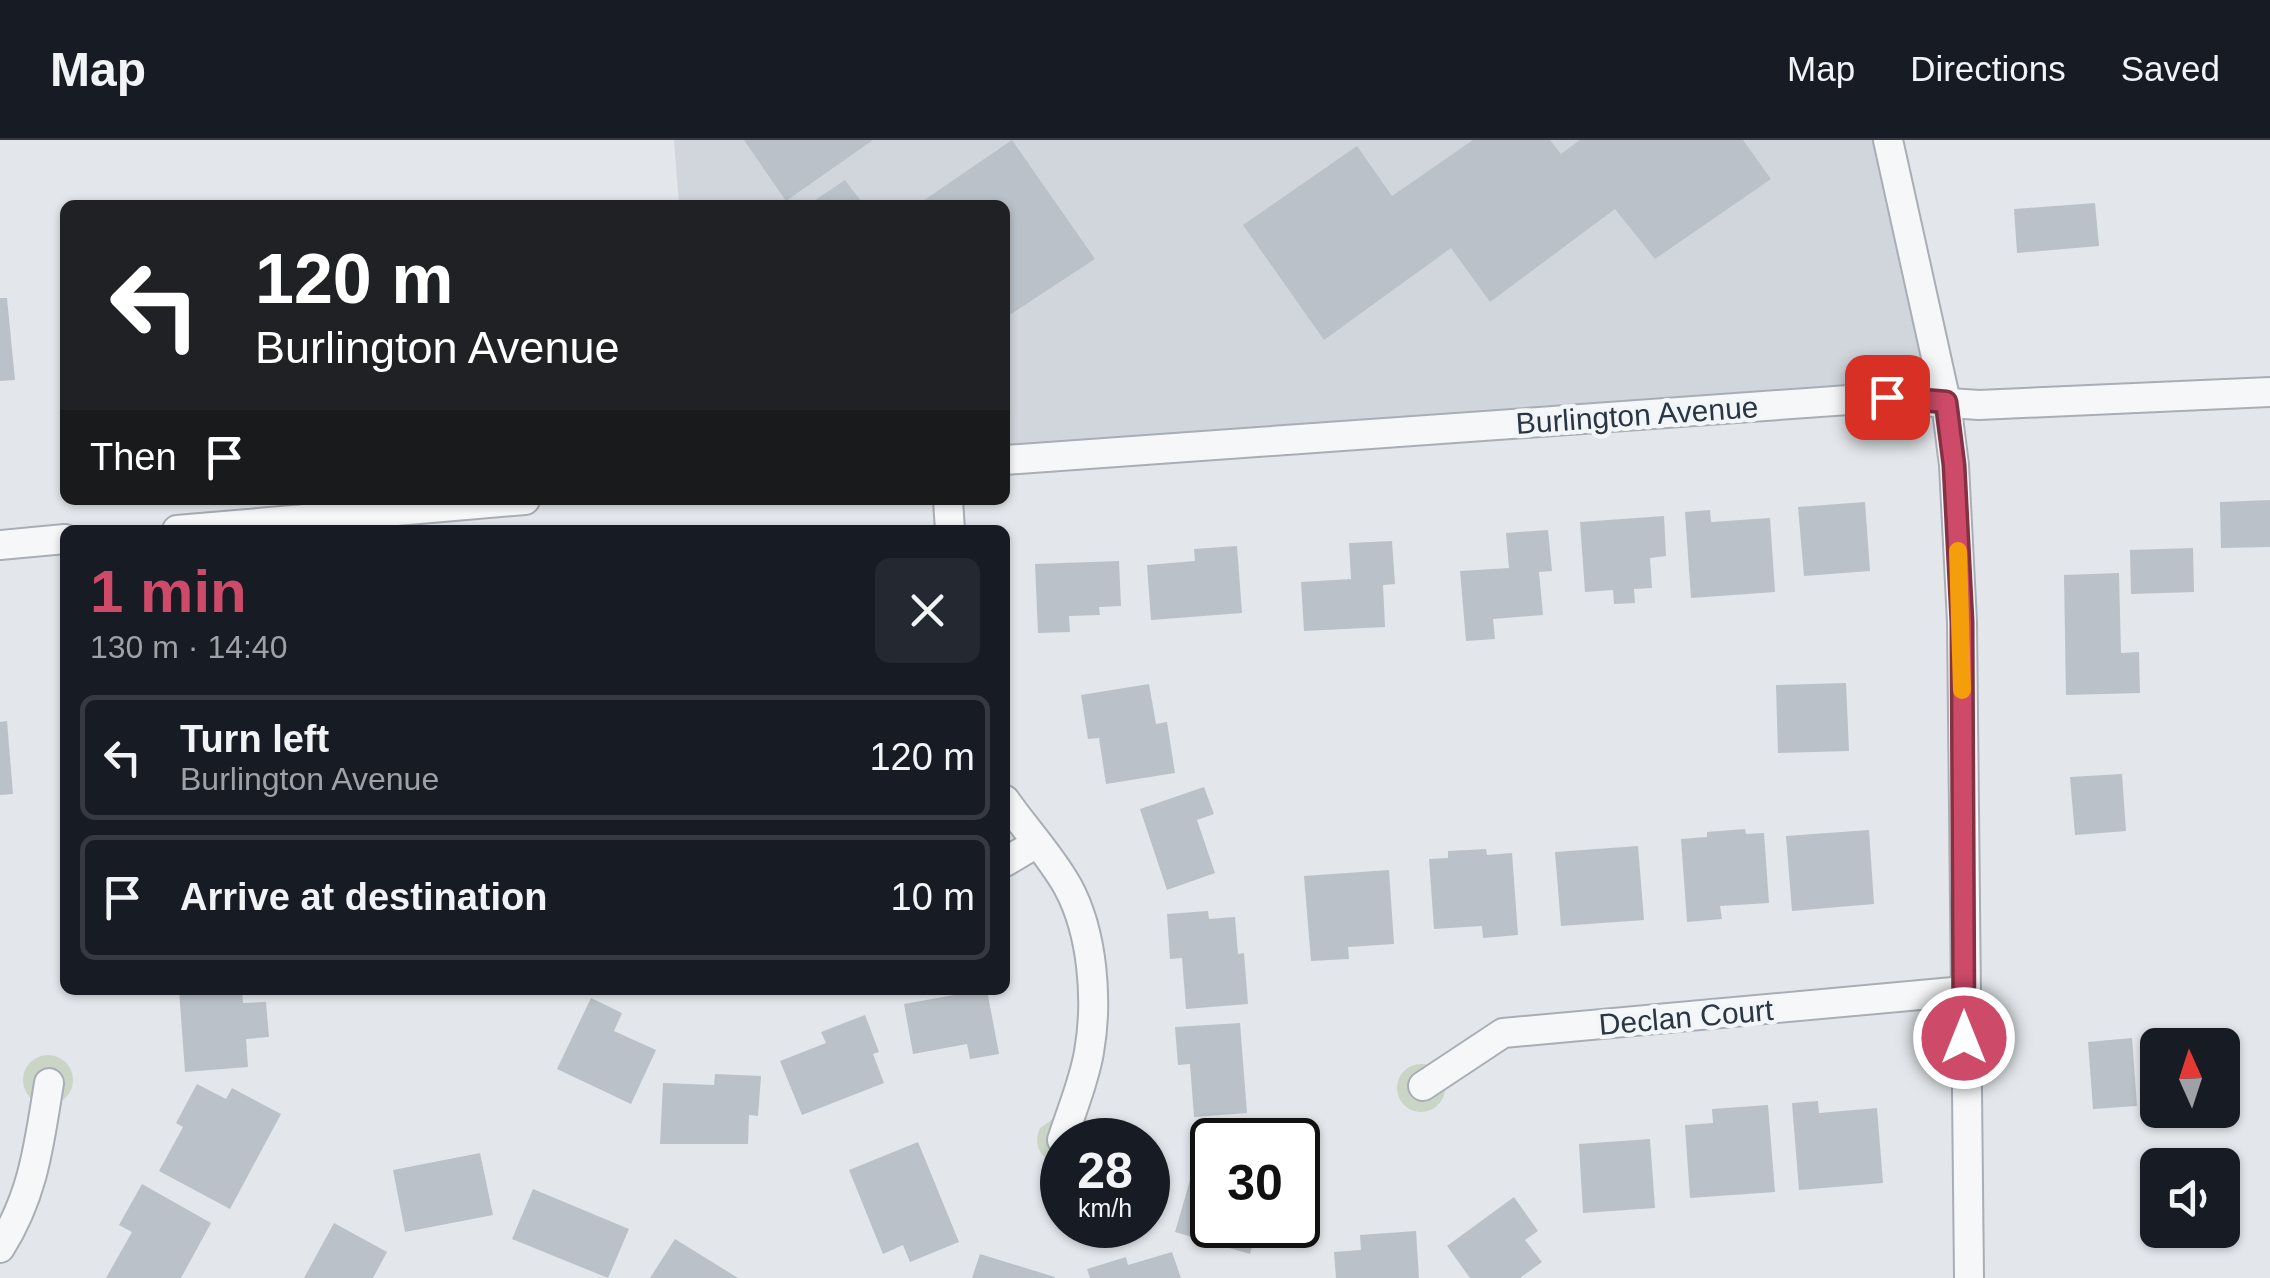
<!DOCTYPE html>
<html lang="en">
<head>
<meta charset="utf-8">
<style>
	body { margin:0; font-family:Helvetica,sans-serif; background:#242831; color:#f1f3f6; height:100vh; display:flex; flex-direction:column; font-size:38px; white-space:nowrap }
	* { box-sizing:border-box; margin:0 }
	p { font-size:32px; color:#9ea1a6 }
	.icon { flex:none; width:55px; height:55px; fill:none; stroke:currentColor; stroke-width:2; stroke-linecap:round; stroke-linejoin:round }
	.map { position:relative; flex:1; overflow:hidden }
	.panel { position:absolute; left:60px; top:385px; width:950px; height:470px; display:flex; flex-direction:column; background:#171b24; border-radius:15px; box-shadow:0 2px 8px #0004 }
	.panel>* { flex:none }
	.hud { position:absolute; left:60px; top:60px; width:950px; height:305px; border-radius:15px; box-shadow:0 2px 8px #0004; background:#202124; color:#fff; overflow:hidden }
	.needle { width:65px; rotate:357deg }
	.tools { position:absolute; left:2140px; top:888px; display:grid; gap:20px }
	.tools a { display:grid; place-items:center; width:100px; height:100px; border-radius:15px; background:#171b24; box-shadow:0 2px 8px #0004; font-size:50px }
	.speed { position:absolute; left:1040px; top:978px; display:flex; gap:20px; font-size:50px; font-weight:700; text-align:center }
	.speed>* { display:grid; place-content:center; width:130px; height:130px; border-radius:50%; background:#171b24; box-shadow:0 2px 8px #0004; line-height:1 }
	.speed small { font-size:25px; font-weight:400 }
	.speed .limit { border:5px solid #111; border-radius:15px; background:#fff; color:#111 }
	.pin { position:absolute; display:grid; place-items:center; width:85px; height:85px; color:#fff; margin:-42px; border-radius:20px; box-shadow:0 5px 15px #0006 }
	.me { position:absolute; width:110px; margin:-55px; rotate:0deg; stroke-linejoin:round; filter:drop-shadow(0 0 8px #0008) }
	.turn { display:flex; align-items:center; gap:35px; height:210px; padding:0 30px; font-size:45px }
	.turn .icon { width:130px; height:130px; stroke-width:2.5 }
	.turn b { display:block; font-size:70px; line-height:85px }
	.then { display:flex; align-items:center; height:95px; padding:0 30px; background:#0003; gap:20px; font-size:38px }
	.round { display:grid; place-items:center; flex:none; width:105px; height:105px; border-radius:15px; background:#242831 }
	.headline { display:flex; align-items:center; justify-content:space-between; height:170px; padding:0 30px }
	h1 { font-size:60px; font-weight:700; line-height:75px; color:#cd4b69 }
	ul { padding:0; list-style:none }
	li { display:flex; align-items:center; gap:30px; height:125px; margin:0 20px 15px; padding:0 10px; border:5px solid #363941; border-radius:15px }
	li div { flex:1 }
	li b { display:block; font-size:38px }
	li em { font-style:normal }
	header { display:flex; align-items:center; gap:60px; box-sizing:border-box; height:140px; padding:0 50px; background:#171b24; border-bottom:2px solid #363941 }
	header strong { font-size:48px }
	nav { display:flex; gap:55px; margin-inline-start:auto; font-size:35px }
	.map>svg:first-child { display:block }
	.built { fill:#d1d6dd }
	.green { fill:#cad5c5 }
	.building { fill:#bac1c8 }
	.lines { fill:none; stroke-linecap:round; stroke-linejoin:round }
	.minor-casing { stroke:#a8aeb5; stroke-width:32 }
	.minor { stroke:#f6f7f9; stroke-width:28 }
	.route-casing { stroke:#853144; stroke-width:25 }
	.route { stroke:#cd4b69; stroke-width:18 }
	.slow { stroke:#f59e0b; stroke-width:18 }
	.labels { text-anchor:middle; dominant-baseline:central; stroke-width:9; stroke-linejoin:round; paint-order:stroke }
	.street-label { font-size:30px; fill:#2b3643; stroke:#f3f6f8 }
</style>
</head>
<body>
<header>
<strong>Map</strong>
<nav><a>Map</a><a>Directions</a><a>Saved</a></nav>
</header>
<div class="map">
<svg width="2270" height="1138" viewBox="0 0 2270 1138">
	<rect width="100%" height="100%" fill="#e3e7eb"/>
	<polygon class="built" points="674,0 1888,0 1946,255 1005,321 1005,65 679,65"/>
	<g class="green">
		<circle cx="48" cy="940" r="25"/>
		<circle cx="1421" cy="948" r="24"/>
		<path d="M1056,977L1079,984L1086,1000H1062L1061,1025C1042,1020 1032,1007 1040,988Z"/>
	</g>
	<g class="building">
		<polygon points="744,0 873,0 786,61"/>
		<polygon points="1012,0 1095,119 1005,178 1005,65 917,65"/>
		<polygon points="1473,0 1550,0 1561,14 1580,0 1743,0 1771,39 1655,119 1615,69 1490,162 1451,108 1324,200 1243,85 1357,6 1392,56"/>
		<polygon points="845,40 864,65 808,65"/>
		<polygon points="2095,63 2099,106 2017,113 2014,69"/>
		<polygon points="0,158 7,158 15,240 0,241"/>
		<polygon points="2270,360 2270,407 2221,408 2220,362"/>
		<polygon points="1865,362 1870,431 1804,436 1798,367"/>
		<polygon points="1710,370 1711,382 1770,378 1775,452 1691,458 1685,372"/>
		<polygon points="1664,376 1666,416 1650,418 1652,448 1634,449 1635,463 1614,464 1613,450 1585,452 1580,382"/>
		<polygon points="1548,390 1552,431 1539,432 1543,475 1493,479 1495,499 1466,501 1460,431 1509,428 1506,393"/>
		<polygon points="1392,401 1395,444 1383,445 1385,487 1304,491 1301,442 1351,439 1349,403"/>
		<polygon points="1237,406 1242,473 1151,480 1147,425 1195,421 1194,409"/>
		<polygon points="2193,408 2194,452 2131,454 2130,410"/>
		<polygon points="1119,421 1121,466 1099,467 1100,475 1069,476 1070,492 1038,493 1035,424"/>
		<polygon points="2119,433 2121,513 2139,512 2140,553 2066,555 2064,435"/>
		<polygon points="1846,543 1849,611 1778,613 1776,545"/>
		<polygon points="1149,544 1156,584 1167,582 1175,633 1106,644 1099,598 1088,599 1081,555"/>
		<polygon points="7,581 13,654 0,655 0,582"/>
		<polygon points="2122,634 2126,691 2075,695 2070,637"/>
		<polygon points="1204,647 1214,674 1197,680 1215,733 1167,750 1140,669"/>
		<polygon points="1745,689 1746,694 1764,693 1769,763 1720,766 1722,779 1687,782 1681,699 1707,697 1707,692"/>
		<polygon points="1869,690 1874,764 1792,771 1786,696"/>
		<polygon points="1638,706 1644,780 1561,786 1555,712"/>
		<polygon points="1486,709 1487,715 1512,713 1518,795 1483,798 1482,786 1434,789 1429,719 1448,718 1448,711"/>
		<polygon points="1389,730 1394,804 1348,807 1349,819 1311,821 1304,736"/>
		<polygon points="1208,771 1209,779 1235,777 1238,814 1244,813 1248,864 1186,869 1182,818 1170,819 1167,774"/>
		<polygon points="179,850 242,850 243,863 266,862 269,897 246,899 248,927 185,932"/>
		<polygon points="982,850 987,850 999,914 970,919 967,904 913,914 904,864"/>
		<polygon points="591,858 622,873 614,891 656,910 631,964 557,929"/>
		<polygon points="865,875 879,912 873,914 884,943 802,975 780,921 826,903 821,892"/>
		<polygon points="1240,883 1247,973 1194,977 1190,924 1178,925 1175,887"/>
		<polygon points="2132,898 2137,966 2093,969 2088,902"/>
		<polygon points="715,934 761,936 758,976 749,975 748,1004 660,1004 663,943 714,945"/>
		<polygon points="197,944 226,959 232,948 281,974 230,1069 159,1031 183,987 176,983"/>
		<polygon points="1818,961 1819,973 1877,968 1883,1043 1799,1050 1792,963"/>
		<polygon points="1768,965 1775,1052 1690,1058 1685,985 1713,983 1712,969"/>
		<polygon points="1200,991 1226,999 1212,1000 1212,1085 1258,1085 1250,1114 1175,1092 1195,1023 1191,1022"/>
		<polygon points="1650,999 1655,1068 1583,1073 1579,1004"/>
		<polygon points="918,1002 959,1102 910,1122 903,1105 883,1114 849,1030"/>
		<polygon points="480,1013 493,1075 405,1092 393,1030"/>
		<polygon points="142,1044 211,1083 181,1138 106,1138 132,1092 119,1085"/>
		<polygon points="533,1049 629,1089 608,1138 512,1099"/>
		<polygon points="1514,1057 1538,1091 1525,1100 1542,1122 1520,1138 1470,1138 1447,1106"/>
		<polygon points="334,1083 387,1112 373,1138 304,1138"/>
		<polygon points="1416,1091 1419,1138 1336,1138 1334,1112 1361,1110 1360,1095"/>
		<polygon points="675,1099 738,1138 650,1138"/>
		<polygon points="1172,1112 1181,1138 1090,1138 1087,1129 1126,1117 1128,1125"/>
		<polygon points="980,1114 1055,1137 1055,1138 972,1138"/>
	</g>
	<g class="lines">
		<g class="minor-casing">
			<g id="minor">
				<polyline points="1888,0 1946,262 1954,325 1962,482 1969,1138"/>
				<polyline points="1005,320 1877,258 1979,265 2270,252"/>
				<polyline points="948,360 950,390"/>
				<polyline points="177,390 525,360"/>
				<polyline points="0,405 65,399"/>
				<path d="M1005,660C1025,689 1051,716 1068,747C1093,793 1098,861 1089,912C1084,942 1071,972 1062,1000"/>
				<polyline points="1005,722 1037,703"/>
				<polyline points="1423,946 1503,893 1964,851"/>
				<path d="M0,1108C34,1054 39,1004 49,943"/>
			</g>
		</g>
		<use href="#minor" class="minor"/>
	</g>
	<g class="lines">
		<g class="route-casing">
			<polyline id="route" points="1887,257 1946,262 1954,325 1962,482 1964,898"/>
		</g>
		<use href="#route" class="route"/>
		<polyline class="slow" points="1958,411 1962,550"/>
	</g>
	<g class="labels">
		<g class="street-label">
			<text transform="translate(1637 275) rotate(-4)">Burlington Avenue</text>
			<text transform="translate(1686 877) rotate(-5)">Declan Court</text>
		</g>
	</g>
</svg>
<div class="tools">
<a><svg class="needle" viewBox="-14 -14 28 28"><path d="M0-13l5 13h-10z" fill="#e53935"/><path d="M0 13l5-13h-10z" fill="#9ea1a6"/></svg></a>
<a><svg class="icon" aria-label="sound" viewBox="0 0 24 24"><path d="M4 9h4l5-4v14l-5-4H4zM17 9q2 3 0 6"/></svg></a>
</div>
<div class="speed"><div>28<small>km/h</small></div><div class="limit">30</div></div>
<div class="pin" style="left:1887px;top:257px;background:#d93025"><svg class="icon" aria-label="arrive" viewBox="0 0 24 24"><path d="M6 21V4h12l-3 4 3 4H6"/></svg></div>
<svg class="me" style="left:1964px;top:898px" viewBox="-20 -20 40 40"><circle r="17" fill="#cd4b69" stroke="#fff" stroke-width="3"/><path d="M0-11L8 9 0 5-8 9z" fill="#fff"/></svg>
<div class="hud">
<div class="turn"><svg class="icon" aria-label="left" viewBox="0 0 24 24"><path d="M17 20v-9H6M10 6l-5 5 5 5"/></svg><div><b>120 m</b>Burlington Avenue</div></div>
<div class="then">Then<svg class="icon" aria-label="arrive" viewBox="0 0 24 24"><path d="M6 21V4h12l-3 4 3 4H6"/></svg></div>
</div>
<section class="panel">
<div class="headline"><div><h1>1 min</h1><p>130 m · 14:40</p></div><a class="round"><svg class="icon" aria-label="close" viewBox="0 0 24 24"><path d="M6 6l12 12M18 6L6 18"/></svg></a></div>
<ul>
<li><svg class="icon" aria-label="left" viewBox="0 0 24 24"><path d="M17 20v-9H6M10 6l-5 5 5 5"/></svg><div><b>Turn left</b><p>Burlington Avenue</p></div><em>120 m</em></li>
<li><svg class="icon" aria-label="arrive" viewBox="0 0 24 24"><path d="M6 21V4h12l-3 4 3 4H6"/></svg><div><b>Arrive at destination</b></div><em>10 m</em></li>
</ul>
</section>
</div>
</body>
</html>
